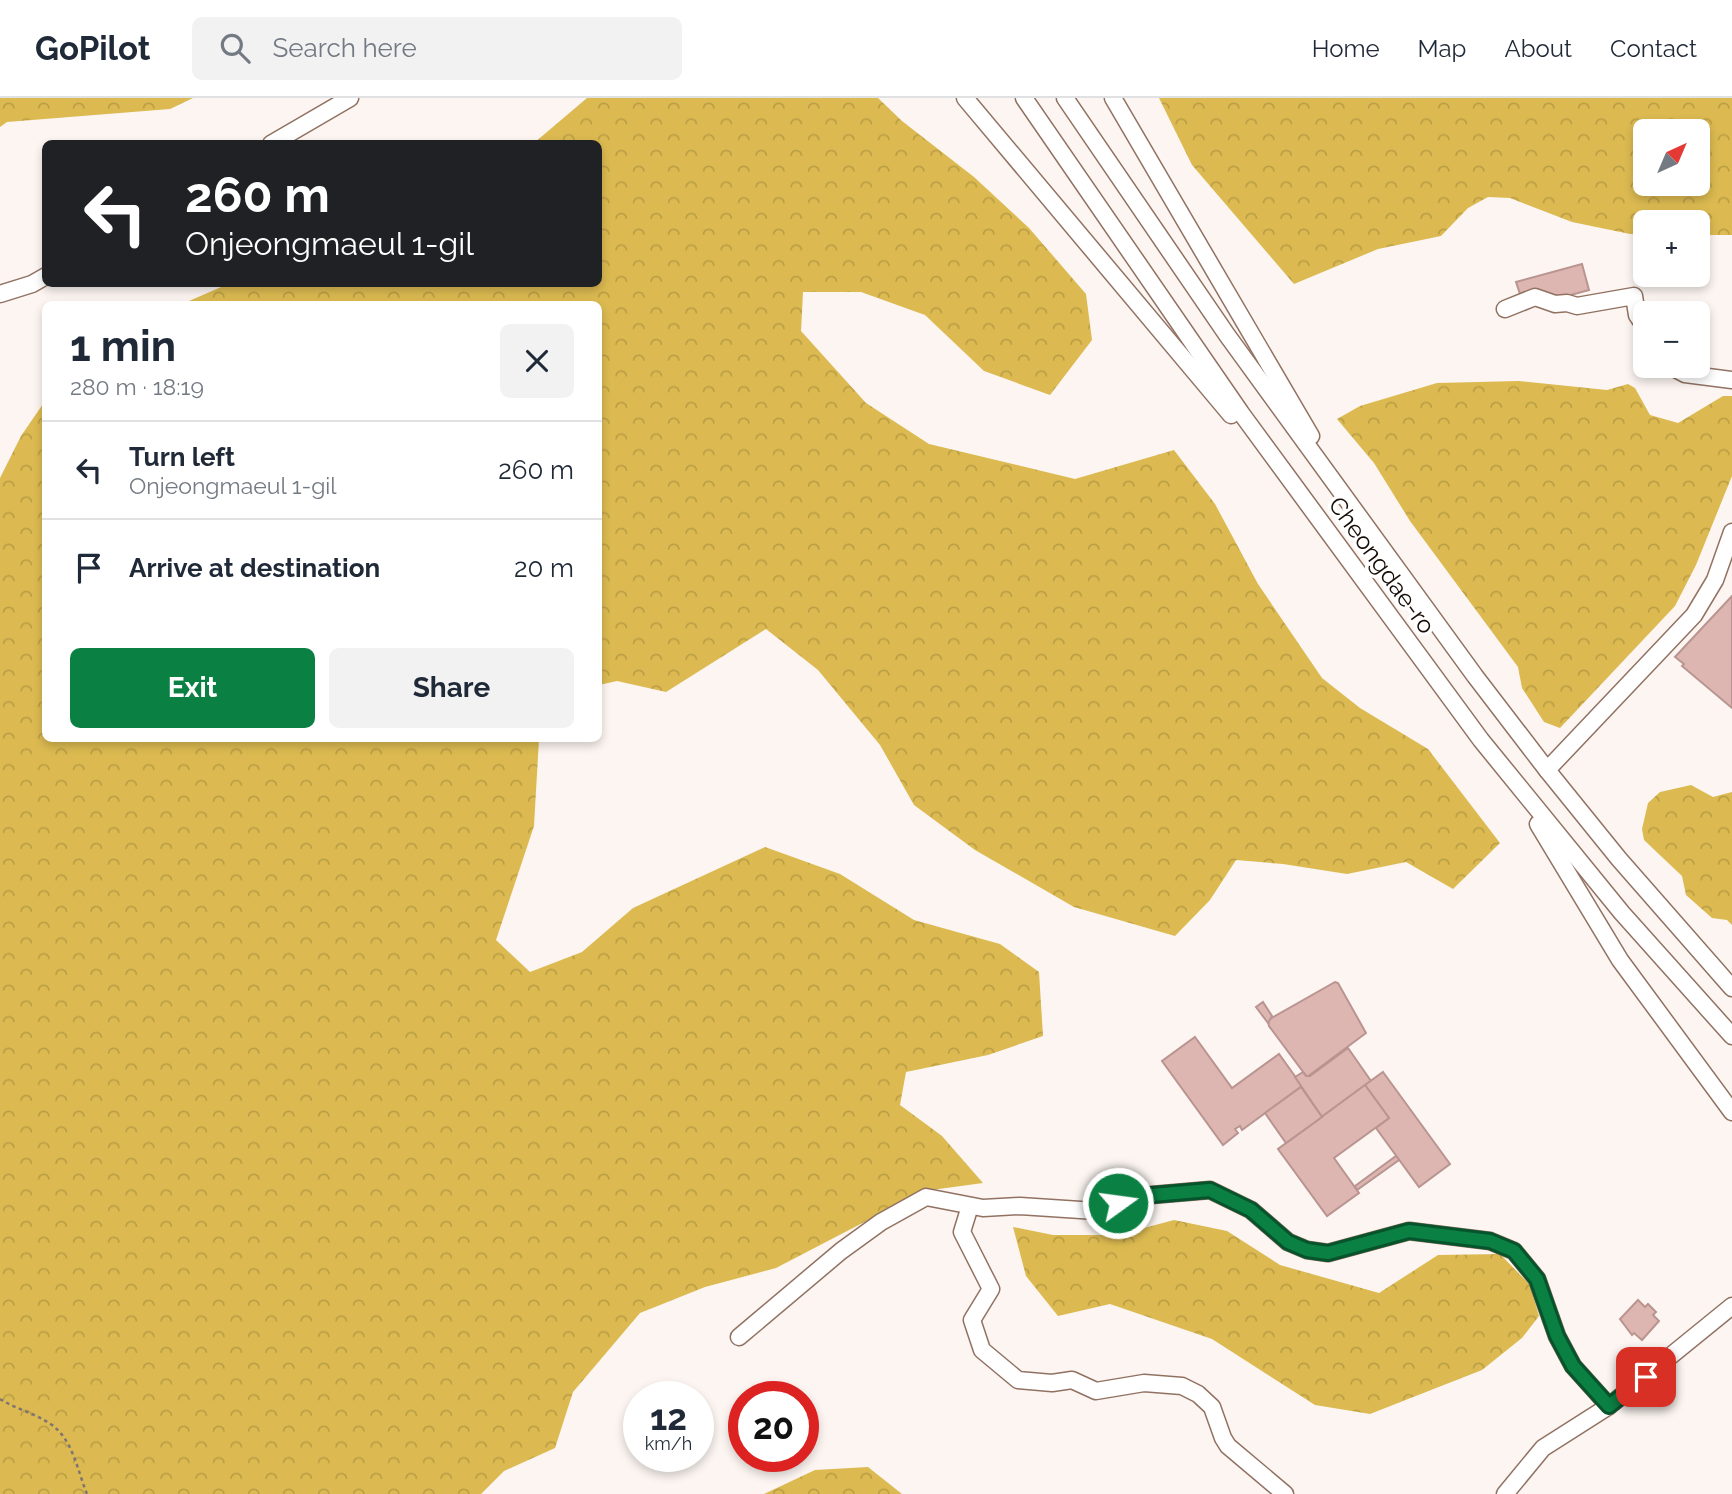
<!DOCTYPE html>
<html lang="en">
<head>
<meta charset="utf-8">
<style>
	body { margin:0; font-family:Raleway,sans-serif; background:#f2f2f3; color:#1f2937; height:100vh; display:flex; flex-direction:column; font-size:26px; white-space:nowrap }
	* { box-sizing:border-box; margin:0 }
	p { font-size:23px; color:#747a83 }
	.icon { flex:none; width:38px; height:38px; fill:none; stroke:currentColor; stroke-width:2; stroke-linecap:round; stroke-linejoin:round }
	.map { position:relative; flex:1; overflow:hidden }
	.sheet { position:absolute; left:42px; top:203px; width:560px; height:441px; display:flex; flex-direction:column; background:#fff; border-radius:10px; box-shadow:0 4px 10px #0003 }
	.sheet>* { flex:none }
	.guide { position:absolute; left:42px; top:42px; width:560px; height:147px; border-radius:10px; box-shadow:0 4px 10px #0003; background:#202124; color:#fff; overflow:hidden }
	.needle { width:46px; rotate:44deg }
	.fabs { position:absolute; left:1633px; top:21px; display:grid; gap:14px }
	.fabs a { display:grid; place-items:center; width:77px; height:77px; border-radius:10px; background:#fff; box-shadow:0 4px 10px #0003; font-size:35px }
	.speed { position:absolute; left:623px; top:1283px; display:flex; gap:14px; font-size:35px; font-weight:700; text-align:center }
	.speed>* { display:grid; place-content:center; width:91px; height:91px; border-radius:50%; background:#fff; box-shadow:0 4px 10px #0003; line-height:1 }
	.speed small { font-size:18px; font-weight:400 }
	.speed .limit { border:10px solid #d22; background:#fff; color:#111 }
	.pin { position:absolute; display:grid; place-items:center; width:60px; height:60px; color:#fff; margin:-30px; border-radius:14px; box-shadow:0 4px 10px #0006 }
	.me { position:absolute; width:77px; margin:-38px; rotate:76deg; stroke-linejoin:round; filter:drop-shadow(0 0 5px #0008) }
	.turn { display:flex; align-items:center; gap:24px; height:147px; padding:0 28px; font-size:32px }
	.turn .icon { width:91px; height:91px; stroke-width:2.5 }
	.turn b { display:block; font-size:49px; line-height:60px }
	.round { display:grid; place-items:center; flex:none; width:74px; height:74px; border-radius:10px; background:#f2f2f3 }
	.summary { display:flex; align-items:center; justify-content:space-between; height:119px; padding:0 28px }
	h1 { font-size:42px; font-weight:700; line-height:52px }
	.primary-button { display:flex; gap:14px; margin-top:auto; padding:14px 28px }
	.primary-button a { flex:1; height:80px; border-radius:10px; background:#0b8043; color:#fff; font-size:28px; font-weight:700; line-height:80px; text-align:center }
	.primary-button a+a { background:#f2f2f3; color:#1f2937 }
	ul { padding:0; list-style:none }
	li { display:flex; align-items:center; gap:21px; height:98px; padding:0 28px; border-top:2px solid #e0e1e3 }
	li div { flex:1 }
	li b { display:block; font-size:26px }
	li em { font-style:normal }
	header { display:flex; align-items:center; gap:42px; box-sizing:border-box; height:98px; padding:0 35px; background:#fff; border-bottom:2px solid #e0e1e3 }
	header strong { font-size:33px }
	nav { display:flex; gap:38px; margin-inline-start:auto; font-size:24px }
	.search { width:490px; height:63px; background:#f2f2f3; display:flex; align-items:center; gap:18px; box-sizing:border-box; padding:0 24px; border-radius:10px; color:#747a83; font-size:26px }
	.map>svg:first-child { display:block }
	.forest { fill:url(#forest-crowns); fill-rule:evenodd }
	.building { fill:#ddb6b1; stroke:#ba9490; stroke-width:2 }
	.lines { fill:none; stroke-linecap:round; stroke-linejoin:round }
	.minor-casing { stroke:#917262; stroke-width:19 }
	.path { stroke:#7e7570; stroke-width:2.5; stroke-dasharray:3.5 3.5; stroke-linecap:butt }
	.minor { stroke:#fff; stroke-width:16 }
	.route-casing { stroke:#07532c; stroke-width:18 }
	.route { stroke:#0b8043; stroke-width:12 }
	.labels { text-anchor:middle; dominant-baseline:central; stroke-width:7; stroke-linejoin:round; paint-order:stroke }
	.street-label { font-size:24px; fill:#170c06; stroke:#fff }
</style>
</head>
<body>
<header>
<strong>GoPilot</strong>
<div class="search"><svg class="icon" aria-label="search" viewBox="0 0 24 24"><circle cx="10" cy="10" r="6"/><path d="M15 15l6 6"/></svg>Search here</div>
<nav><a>Home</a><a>Map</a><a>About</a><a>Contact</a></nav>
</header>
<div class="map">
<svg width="1732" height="1396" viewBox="0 0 1732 1396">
	<defs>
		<pattern id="forest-crowns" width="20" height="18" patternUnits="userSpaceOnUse" patternTransform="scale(1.75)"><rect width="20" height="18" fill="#dcba51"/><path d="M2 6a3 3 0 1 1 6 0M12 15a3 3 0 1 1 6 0" fill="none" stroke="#bc9f45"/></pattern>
	</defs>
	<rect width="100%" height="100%" fill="#fcf5f1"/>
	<g class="forest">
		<polygon points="0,0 193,0 170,11 7,24 0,29"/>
		<polygon points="587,0 878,0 902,23 974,79 1029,130 1086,196 1092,242 1050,297 984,273 925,217 861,194 803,194 801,233 866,305 929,346 1075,381 1174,352 1215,406 1258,486 1322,580 1360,610 1428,651 1500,745 1453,791 1406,764 1347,776 1283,766 1236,762 1210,802 1175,838 1074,809 975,752 914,707 880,647 818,572 766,531 666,594 617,583 599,587 598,206 182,206 228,186 598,186 598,46 534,45"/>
		<path d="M1159,0H1732V137H1698V124H1645V136H1630L1572,124L1510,100L1488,99L1468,110L1441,138L1378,151L1294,186L1192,67ZM1698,33V86H1645V33Z"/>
		<polygon points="1519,283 1607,292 1628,286 1635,290 1650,317 1678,325 1723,298 1732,298 1732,378 1696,467 1675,508 1560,630 1544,624 1522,590 1518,569 1410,423 1374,365 1337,321 1360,308 1437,285"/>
		<polygon points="45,303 46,640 539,641 534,728 496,842 530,874 582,854 633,810 765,749 840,776 914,822 1000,846 1039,874 1043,938 988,957 906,974 900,1007 942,1038 983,1085 924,1093 776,1170 705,1189 640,1215 573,1294 555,1350 504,1373 481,1396 0,1396 0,380 21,338"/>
		<polygon points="1691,687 1713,699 1732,694 1732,827 1727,822 1712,820 1686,797 1682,778 1644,742 1642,731 1648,705 1660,694"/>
		<polygon points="1174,1122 1227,1133 1280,1167 1379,1195 1438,1157 1500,1156 1530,1187 1539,1218 1522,1240 1482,1272 1370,1316 1315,1307 1212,1241 1110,1206 1058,1218 1026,1178 1013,1129 1053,1137 1118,1137"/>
		<polygon points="868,1369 902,1396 764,1396 815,1372"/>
	</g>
	<g class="building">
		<polygon points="1582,166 1589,192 1556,201 1532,192 1520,196 1516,184"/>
		<polygon points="1732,498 1732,610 1682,568 1684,566 1675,559"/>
		<polygon points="1335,884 1338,885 1366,935 1307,979 1269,928 1268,922"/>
		<polygon points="1263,904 1272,918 1268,925 1256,909"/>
		<polygon points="1195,939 1232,990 1279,956 1302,988 1242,1032 1240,1028 1235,1031 1238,1035 1223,1047 1162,963"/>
		<polygon points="1348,950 1371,983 1322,1019 1295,979 1303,974 1306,978 1310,978"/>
		<polygon points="1383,974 1450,1066 1419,1089 1376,1030 1389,1020 1365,987"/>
		<polygon points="1365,987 1389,1020 1334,1060 1359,1095 1327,1118 1278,1051"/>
		<polygon points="1301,989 1322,1019 1286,1045 1265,1015"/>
		<polygon points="1396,1058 1399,1062 1357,1092 1355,1088"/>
		<polygon points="1638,1202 1645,1209 1648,1206 1656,1214 1653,1217 1659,1223 1642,1242 1634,1235 1632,1237 1620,1221"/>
	</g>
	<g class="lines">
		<g class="minor-casing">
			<g id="minor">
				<polyline points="965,0 1231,317"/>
				<polyline points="1024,0 1241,315 1481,642 1622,815 1732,938"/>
				<polyline points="1065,0 1227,237 1475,578 1547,672 1619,761 1732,890"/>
				<polyline points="1113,0 1311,338"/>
				<polyline points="271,46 350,0"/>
				<polyline points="0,196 32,186 46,178"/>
				<polyline points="1505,211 1535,199 1555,206 1567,205 1577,208 1634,198 1637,217 1645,229"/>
				<polyline points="1670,268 1685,276 1732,282"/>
				<polyline points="1547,672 1694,517 1715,482 1732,434"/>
				<polyline points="1538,726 1620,862 1732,1014"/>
				<polyline points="970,1108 962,1134 991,1191 972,1222 982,1252 1018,1282 1052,1285 1072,1282 1096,1293 1144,1285 1182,1288 1198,1296 1212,1309 1223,1340 1228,1348 1285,1396"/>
				<polyline points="739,1239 841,1153 881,1124 926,1099 983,1110 1020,1108 1096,1113 1140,1098 1210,1092 1251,1112 1288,1144 1307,1152 1328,1155 1409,1133 1490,1143 1514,1153 1537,1181 1557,1238 1573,1268 1609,1308"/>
				<polyline points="1505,1396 1543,1350 1609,1308 1732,1208"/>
			</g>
		</g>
		<path class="path" d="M0,1301C16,1311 34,1315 49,1325C73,1340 77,1372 87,1396"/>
		<use href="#minor" class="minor"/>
	</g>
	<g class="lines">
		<g class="route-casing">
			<polyline id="route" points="1118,1105 1140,1098 1210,1092 1251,1112 1288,1144 1307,1152 1328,1155 1409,1133 1490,1143 1514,1153 1537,1181 1557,1238 1573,1268 1609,1308 1646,1279"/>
		</g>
		<use href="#route" class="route"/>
	</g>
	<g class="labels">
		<g class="street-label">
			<text transform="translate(1382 467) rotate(54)">Cheongdae-ro</text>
		</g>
	</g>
</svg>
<div class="fabs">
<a><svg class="needle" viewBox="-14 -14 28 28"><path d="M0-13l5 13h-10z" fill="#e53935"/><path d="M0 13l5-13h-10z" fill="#747a83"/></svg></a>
<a>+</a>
<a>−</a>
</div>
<div class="speed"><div>12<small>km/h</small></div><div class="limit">20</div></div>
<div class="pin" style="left:1646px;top:1279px;background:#d93025"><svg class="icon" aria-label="arrive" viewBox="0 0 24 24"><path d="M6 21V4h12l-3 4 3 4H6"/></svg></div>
<svg class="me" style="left:1118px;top:1105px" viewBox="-20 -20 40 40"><circle r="17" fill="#0b8043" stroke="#fff" stroke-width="3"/><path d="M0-11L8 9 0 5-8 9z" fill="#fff"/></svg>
<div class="guide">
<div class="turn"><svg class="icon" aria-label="left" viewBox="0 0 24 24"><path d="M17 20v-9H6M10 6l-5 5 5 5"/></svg><div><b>260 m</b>Onjeongmaeul 1-gil</div></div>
</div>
<section class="sheet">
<div class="summary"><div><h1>1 min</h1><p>280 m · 18:19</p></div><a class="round"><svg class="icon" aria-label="close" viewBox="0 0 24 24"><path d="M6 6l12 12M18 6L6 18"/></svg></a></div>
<ul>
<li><svg class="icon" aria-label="left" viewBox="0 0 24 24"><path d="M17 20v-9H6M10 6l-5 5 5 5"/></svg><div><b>Turn left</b><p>Onjeongmaeul 1-gil</p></div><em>260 m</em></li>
<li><svg class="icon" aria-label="arrive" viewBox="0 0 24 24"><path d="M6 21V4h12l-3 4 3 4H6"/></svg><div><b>Arrive at destination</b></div><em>20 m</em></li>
</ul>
<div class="primary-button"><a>Exit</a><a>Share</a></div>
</section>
</div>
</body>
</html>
